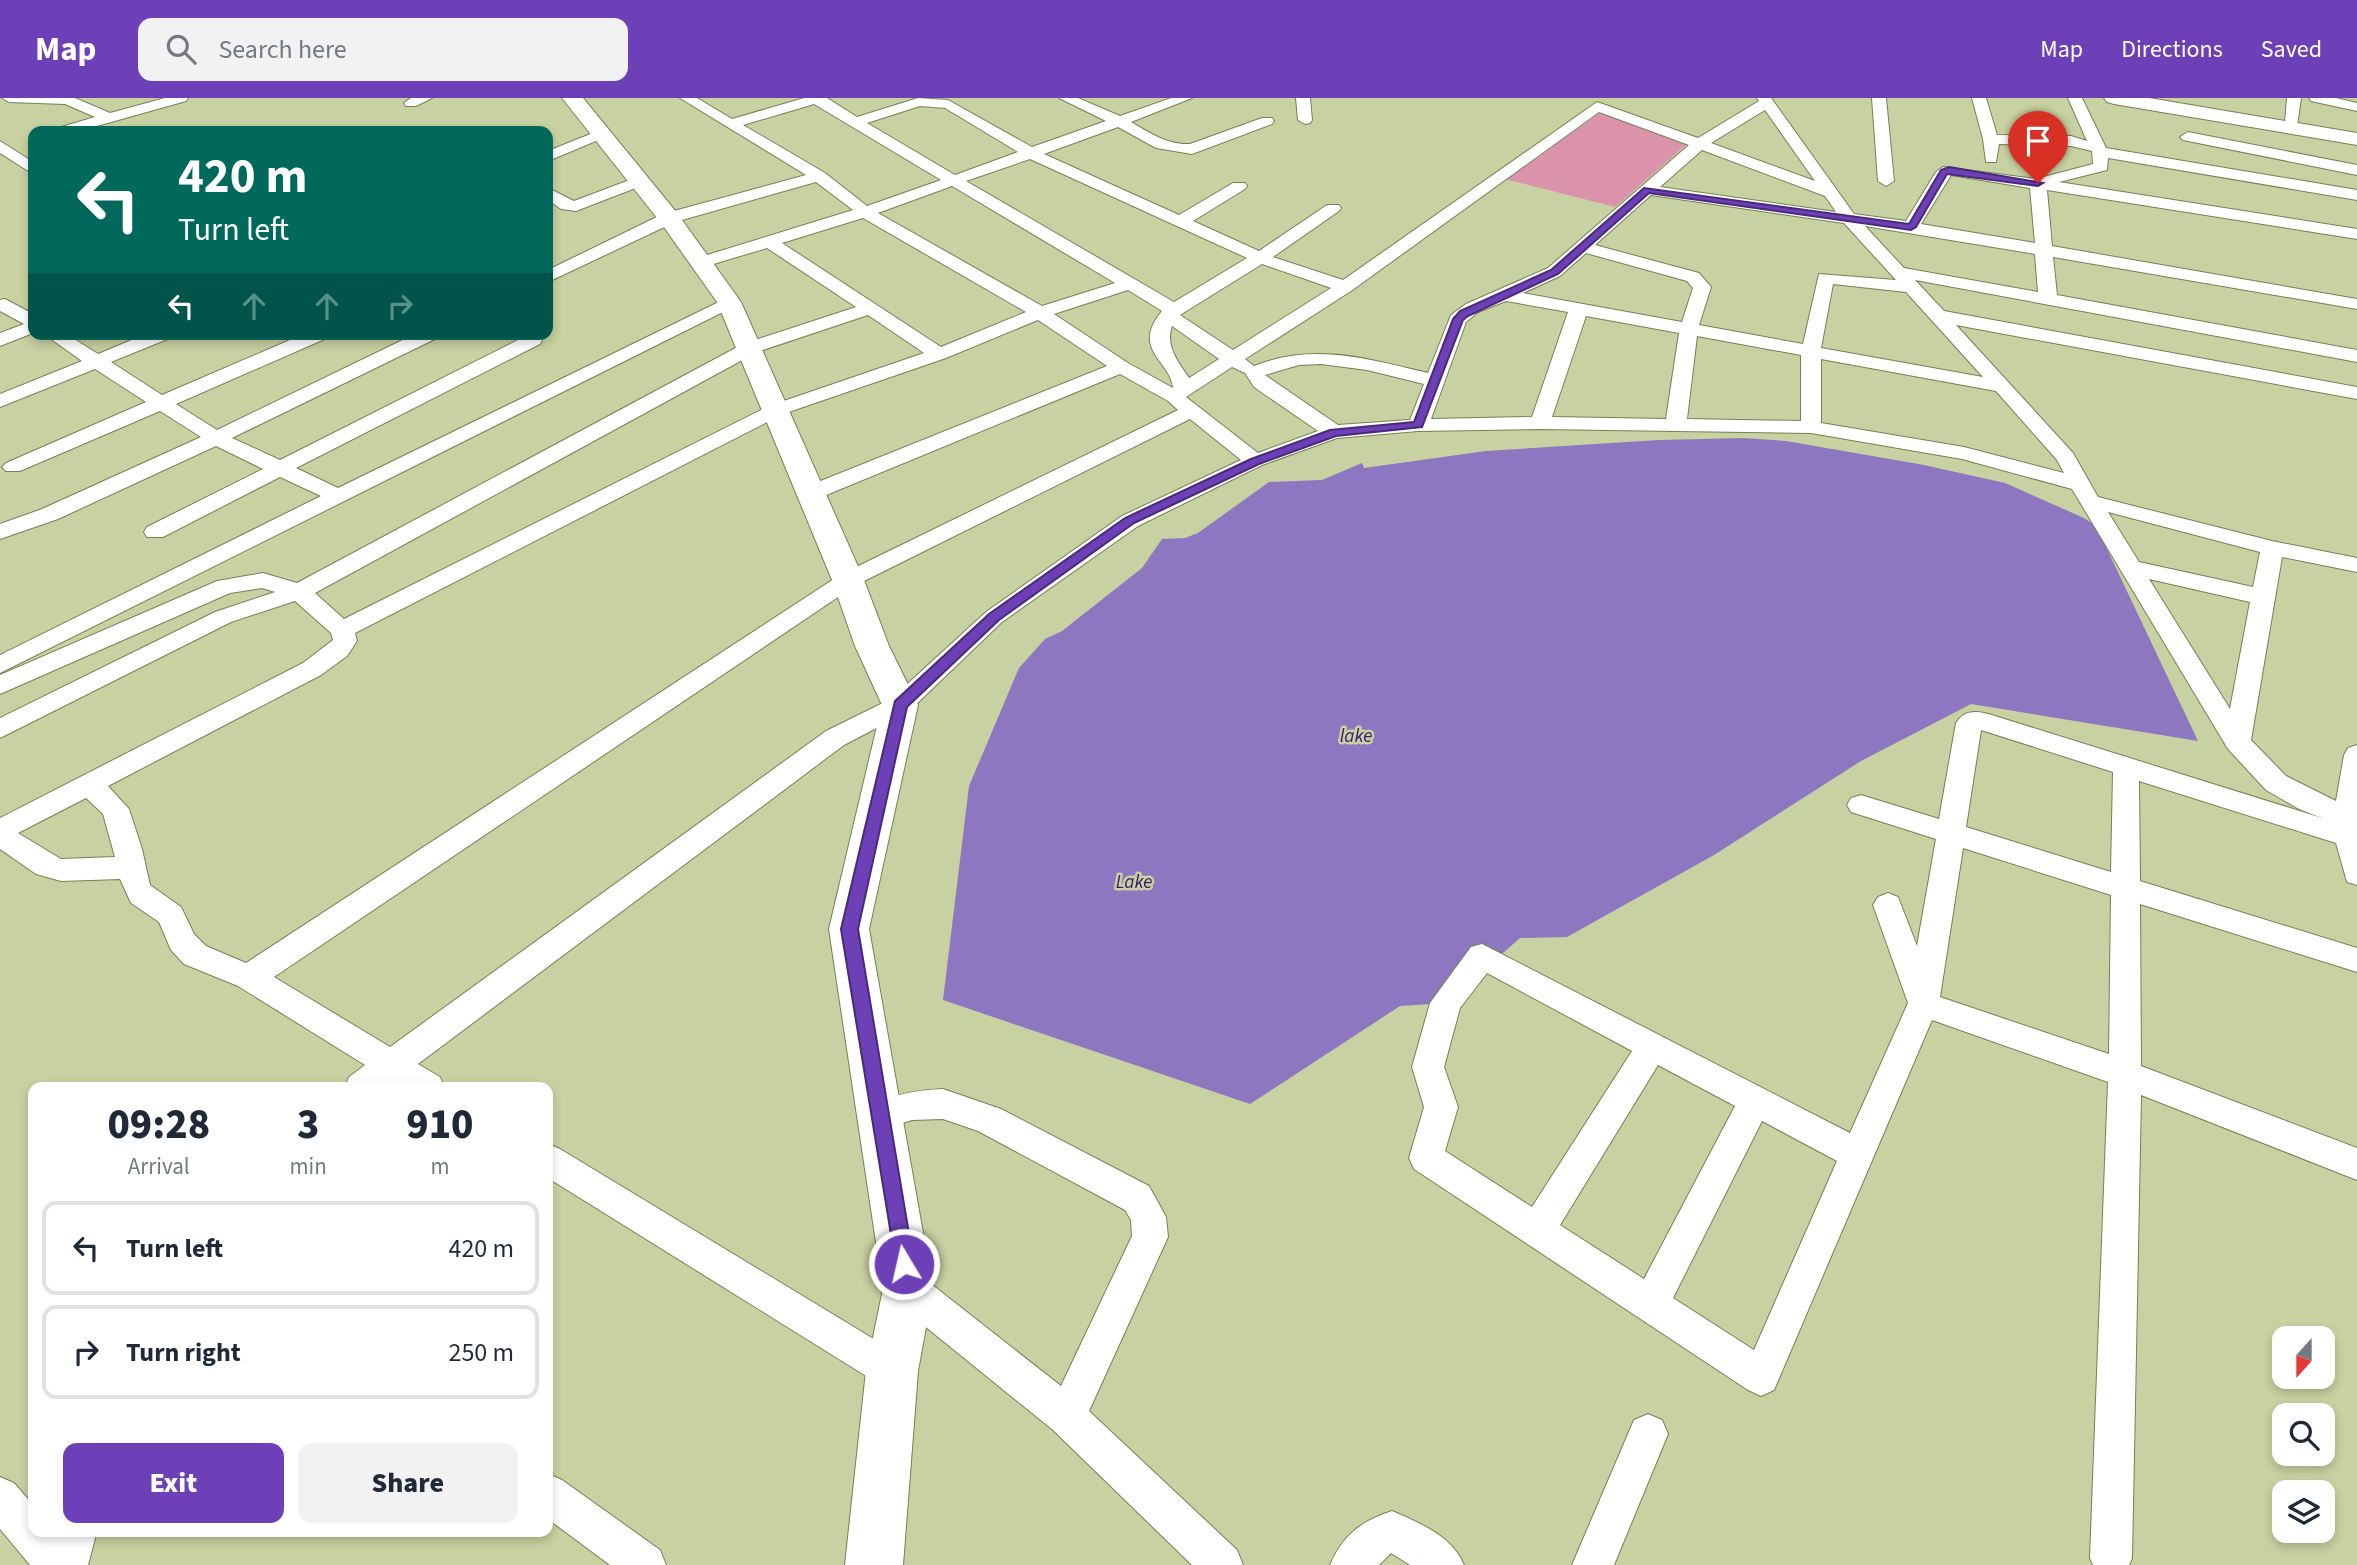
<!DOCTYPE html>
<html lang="en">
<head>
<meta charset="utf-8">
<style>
	body { margin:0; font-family:"Source Sans 3",sans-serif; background:#f2f2f3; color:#1f2937; height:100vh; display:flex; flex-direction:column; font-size:26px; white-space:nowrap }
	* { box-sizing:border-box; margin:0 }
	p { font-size:23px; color:#747a83 }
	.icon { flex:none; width:38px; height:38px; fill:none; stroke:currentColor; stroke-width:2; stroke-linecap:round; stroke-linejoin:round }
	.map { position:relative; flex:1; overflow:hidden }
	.side { position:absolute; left:28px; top:984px; width:525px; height:455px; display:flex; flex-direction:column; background:#fff; border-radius:14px; box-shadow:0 4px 10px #0003 }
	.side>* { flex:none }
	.guide { position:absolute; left:28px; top:28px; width:525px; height:214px; border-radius:14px; box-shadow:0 4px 10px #0003; background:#00695c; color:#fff; overflow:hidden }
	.needle { width:46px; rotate:201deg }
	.controls { position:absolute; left:2272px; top:1228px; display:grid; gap:14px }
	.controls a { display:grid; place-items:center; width:63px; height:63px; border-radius:14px; background:#fff; box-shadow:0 4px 10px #0003; font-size:35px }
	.pin { position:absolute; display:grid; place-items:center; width:60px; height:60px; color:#fff; margin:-72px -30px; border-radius:50% 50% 50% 0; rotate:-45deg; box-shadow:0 0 7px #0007 }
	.pin .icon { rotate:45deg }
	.me { position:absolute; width:77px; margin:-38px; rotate:351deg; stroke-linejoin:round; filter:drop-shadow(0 0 5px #0008) }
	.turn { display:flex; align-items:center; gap:24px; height:147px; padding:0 35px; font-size:32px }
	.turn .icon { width:91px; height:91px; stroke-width:2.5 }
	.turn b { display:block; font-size:49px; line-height:60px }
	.lanes { display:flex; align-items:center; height:66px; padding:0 35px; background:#0003; justify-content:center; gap:35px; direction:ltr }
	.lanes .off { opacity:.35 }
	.eta { display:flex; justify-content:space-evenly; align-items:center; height:119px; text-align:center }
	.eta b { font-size:42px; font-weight:800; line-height:49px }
	.primary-button { display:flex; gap:14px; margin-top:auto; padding:14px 35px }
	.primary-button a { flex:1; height:80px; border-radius:14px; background:#6e40b7; color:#fff; font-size:28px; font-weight:800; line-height:80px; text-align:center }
	.primary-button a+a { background:#f2f2f3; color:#1f2937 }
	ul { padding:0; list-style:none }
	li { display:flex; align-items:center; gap:21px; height:94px; margin:0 14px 10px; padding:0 21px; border:4px solid #e0e1e3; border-radius:14px }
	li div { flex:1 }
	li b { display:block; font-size:26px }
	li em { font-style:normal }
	header { display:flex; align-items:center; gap:42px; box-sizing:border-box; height:98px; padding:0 35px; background:#6e40b7; color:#fff }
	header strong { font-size:33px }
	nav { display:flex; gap:38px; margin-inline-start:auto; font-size:24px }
	.search { width:490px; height:63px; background:#f2f2f3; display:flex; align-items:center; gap:18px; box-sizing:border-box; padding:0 24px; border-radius:14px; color:#747a83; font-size:26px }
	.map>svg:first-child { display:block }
	.green { fill:#db93ac }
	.water { fill:#8d77c1 }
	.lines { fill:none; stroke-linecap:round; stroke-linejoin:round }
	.street-casing { stroke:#778053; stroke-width:2 }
	.secondary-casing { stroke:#778053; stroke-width:2 }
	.primary-casing { stroke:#778053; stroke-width:2 }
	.street { fill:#fff; fill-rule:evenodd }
	.secondary { fill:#fff; fill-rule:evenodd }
	.primary { fill:#fff; fill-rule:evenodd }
	.route { fill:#6e40b7; stroke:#482a77; stroke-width:2 }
	.labels { text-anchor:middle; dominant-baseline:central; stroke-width:5; stroke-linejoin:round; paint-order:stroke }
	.water-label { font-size:19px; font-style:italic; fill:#3c156e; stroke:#c8d1a1 }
</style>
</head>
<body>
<header>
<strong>Map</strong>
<div class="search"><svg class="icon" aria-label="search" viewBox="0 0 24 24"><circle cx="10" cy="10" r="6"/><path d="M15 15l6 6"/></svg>Search here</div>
<nav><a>Map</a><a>Directions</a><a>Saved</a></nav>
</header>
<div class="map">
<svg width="2357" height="1467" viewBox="0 0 2357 1467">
	<rect width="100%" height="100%" fill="#c8d1a1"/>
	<polygon class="green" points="1603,13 1687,46 1615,109 1505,81"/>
	<polygon class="water" points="1744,340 1786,343 1924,367 2005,385 2084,420 2096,428 2198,643 1971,606 1861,663 1714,757 1567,839 1520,840 1446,905 1400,908 1250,1006 943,902 969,688 1019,570 1045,541 1062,533 1142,470 1162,441 1185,440 1198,435 1269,384 1322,382 1362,365 1364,370 1486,353 1659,342"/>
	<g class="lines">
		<g class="street-casing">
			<g id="street">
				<polygon points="2,0 75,0 110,15 165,0 188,0 186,3 79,33 56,33 58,30 95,19 65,6 9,4"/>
				<polygon points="411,0 432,0 416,8 406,8 404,5"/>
				<path d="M680,0H697L732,21L804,0H827L857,19L918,0L948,2L1032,49L1106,23L1059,0H1078L1120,18L1171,0H1192L1131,24C1150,35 1167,47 1190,46L1262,20H1272L1274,23L1272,26L1192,56L1156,50L1118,29L1044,56L1179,117L1233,85H1245L1247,88L1245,91L1193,123L1259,153L1327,107H1339L1341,110L1339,113L1273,159L1343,182L1597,4L1698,40L1759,3L1757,0H1771L1854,116L1906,123L1936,74L1943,69L2036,81L2093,66L2092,53L2071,48L1999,46L1996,64H1986L1983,41L1972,0H1986L1997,37L2071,38L2087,43L2068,0H2082L2106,50L2357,92V102L2108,60L2107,72L2059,84L2357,131V141L2047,92L2052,148L2357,201V211L2053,159L2057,197L2357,252V264L1915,182L1944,213L2357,289V301L1956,227L2073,355L2098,399L2272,443L2357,460V474L2282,459L2251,642L2286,678L2336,703L2344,657L2348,650L2357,647V787L2347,784L2336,745L2139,683L2140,783L2357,850V874L2140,806L2141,968L2357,1050V1082L2141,997L2132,1460L2129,1467H2093L2090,1460L2108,984L1932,922L1774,1292L1761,1298L1748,1292L1414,1071L1409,1060L1424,1009L1412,969L1430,905L1471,849L1482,846L1850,1035L1908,905L1873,807L1878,799L1888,795L1898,799L1917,848L1936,741L1851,714L1847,707L1851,700L1861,697L1939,721L1956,625C1965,610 1980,613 1995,618L2322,720L2299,711L2266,692L2228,651L2072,391L1962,361L1811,335L1540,331L1418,333L1337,340L1262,367L1138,428L1002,524L909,613L844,647L418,966L440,979L444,989H400L393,984L387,989H345L349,979L365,967L238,888L184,866L171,852L159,824L131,805L120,781L61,783L36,776L0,751V720L303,565L333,542L331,535L295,503L231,524L0,640V620L215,514L275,494L262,490L230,495L0,596V577L217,483L263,475L297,485L743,246L856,209L767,150L700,170L691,165L694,161L853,112L816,84L675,124L548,184V172L663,116L806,77ZM814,6L941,82L867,108L825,75L743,27ZM920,8L945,10L1018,54L955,77L867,25ZM1765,12L1815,83L1711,45ZM1599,14L1689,47L1548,170L1466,206L1451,217L1428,275C1369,261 1313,244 1254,268L1245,261L1351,193ZM1702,52L1825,98L1836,114L1660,89ZM1030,61L1247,160L1174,204L966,83ZM1951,77L2030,90L2035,145L1921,126ZM952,88L1115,185L1042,208L878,115ZM1651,97L1844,125L1896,182L1819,176L1803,246L1699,227L1711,189L1699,175L1595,147ZM863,120L1026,214L941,249L782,145ZM1865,128L2035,156L2038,194L1904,170ZM1586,155L1687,183L1693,190L1682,224L1523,195L1560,178ZM1262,166L1331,190L1233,252L1180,217ZM1833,186L1906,194L1983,279L1821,250ZM1128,192L1162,213C1130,252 1171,263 1173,290L1128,265L1054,216ZM1506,203L1568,214L1532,319L1431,321L1466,224L1478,214ZM868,217L924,255L769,308L344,521L315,495L757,254ZM1586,218L1679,235L1666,321L1552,319ZM1038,222L1107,268L803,390L800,395L803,400H819L1120,276L1168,303L1178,312L840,477L246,865L206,848L194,836L181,809L150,787L142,751L129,711L108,688L321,577L347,558L357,543L355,535L783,316L946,260ZM1172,228L1219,261L1189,280C1178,264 1165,248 1172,228ZM1697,238L1801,257V323L1687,321ZM1821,261L1996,293L2057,362L2064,375L1964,349L1821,325ZM1321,266L1367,272L1424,286L1410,322L1338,327L1265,277L1299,267ZM1232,269L1245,275L1254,289L1318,333L1258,355L1186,299ZM1190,321L1241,362L1122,418L986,514L891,601L826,633L390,949L274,879L856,487ZM2108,414L2260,454L2253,489L2139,464ZM2149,481L2250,504L2230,611ZM1981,632L2113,674L2111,774L1966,729ZM86,700L103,716L115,759L61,761L18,735ZM1963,750L2111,797L2109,956L1940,899ZM1487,875L1632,953L1532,1109L1445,1053L1458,1009L1444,969L1460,910ZM1658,967L1735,1008L1644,1181L1560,1127ZM1762,1023L1837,1063L1754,1252L1673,1200Z"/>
				<polygon points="1296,0 1310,0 1312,22 1310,25 1305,26 1298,22"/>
				<polygon points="1872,0 1886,0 1894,83 1886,88 1878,83"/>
				<polygon points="2287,0 2301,0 2297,28 2292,29 2285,25"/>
				<polygon points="2309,0 2336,0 2357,5 2357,13 2311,3"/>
				<polygon points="603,31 608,32 610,35 608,38 548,63 548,53"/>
				<polygon points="2188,34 2357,67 2357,77 2183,42 2180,39"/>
				<polygon points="0,43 33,64 33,76 0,55"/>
				<polygon points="640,78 646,80 648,83 646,86 576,113 561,111 548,102 548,90 574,103"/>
				<polygon points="729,199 738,204 735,208 0,575 0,557 321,398 280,379 163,439 147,439 144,434 147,429 263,371 216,348 58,421 0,441 0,426 42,411 201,339 160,313 20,373 6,373 2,369 6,365 146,304 95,271 0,309 0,296 82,263 44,236 66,236 98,256 146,236 172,236 170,240 111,264 162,297 304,236 329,236 327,240 176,306 217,332 415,236 439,236 437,240 232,340 280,362 526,238 540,238 542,242 540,246 296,370 338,390"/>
				<polygon points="5,201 33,216 33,235 0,248 0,235 24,226 0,213 0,202"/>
				<path d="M943,991L1001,1011L1149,1088L1166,1119L1168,1139L1089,1313L1237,1452L1243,1467H1192L1053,1332L895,1204L890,1191L895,1178L908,1173L921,1178L1061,1288L1132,1138L1131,1122L1125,1112L978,1033L943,1021L912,1022L880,1032L868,1028L863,1017L868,1006C894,997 916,992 943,991Z"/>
				<polygon points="548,1046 560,1051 905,1260 911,1273 905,1286 892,1292 879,1286 548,1080"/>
				<polygon points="1648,1316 1662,1322 1668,1336 1614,1467 1572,1467 1634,1322"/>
				<polygon points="548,1376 562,1382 660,1452 666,1467 610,1467 548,1421"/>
				<polygon points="0,1379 14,1385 33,1407 33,1433 97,1433 88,1467 30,1467 0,1431"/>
				<path d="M1392,1413C1420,1425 1452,1438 1464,1467H1410L1391,1455L1379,1467H1330C1343,1437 1361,1423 1392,1413Z"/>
			</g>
		</g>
		<g class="secondary-casing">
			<polygon id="secondary" points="562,0 583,0 677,115 741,204 864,482 889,548 918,607 869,831 933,1191 918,1273 903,1467 845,1467 866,1273 883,1191 829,831 882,607 855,548 832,482 717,204 661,125"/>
		</g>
		<g class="primary-casing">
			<polygon id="primary" points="2104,0 2149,0 2357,35 2357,47 2114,6 2107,4"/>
		</g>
		<use href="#street" class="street"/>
		<use href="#secondary" class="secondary"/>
		<use href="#primary" class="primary"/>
	</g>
	<polygon class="route" points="1949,69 2043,85 2038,88 1947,76 1916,129 1911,132 1649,95 1558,176 1468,218 1463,222 1422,329 1336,338 1259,366 1134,425 999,522 907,609 858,831 914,1166 911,1173 904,1176 897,1173 841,831 895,603 989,516 1125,420 1251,361 1330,332 1414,324 1453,221 1460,213 1551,172 1644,90 1909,126 1941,72"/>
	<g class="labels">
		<g class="water-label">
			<text x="1356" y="638">lake</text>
			<text x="1134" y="784">Lake</text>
		</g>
	</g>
</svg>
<div class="controls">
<a><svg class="needle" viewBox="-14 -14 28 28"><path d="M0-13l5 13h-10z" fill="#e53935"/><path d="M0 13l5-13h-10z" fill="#747a83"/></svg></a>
<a><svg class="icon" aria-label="search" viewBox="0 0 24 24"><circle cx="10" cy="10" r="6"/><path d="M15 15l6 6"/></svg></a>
<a><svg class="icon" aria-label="layers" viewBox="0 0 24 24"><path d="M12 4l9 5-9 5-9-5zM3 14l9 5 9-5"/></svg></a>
</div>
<div class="pin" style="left:2038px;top:85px;background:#d93025"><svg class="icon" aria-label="arrive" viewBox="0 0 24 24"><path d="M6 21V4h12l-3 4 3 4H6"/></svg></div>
<svg class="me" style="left:904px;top:1166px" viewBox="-20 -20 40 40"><circle r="17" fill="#6e40b7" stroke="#fff" stroke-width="3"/><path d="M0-11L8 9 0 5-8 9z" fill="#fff"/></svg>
<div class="guide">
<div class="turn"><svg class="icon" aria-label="left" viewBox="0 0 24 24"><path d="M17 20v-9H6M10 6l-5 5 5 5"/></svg><div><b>420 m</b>Turn left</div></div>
<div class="lanes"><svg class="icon" aria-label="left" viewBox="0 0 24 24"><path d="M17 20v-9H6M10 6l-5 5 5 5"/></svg><svg class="icon off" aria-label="ahead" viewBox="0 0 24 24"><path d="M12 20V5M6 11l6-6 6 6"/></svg><svg class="icon off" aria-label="ahead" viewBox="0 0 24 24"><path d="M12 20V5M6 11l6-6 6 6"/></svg><svg class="icon off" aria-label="right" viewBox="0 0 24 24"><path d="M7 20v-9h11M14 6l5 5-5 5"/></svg></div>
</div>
<section class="side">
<div class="eta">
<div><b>09:28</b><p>Arrival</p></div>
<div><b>3</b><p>min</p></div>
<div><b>910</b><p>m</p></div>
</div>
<ul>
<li><svg class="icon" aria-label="left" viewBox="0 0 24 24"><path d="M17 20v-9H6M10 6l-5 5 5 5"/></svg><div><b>Turn left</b></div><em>420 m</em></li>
<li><svg class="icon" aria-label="right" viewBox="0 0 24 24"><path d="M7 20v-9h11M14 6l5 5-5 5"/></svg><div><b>Turn right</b></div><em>250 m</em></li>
</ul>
<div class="primary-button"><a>Exit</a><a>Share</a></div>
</section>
</div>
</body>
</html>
